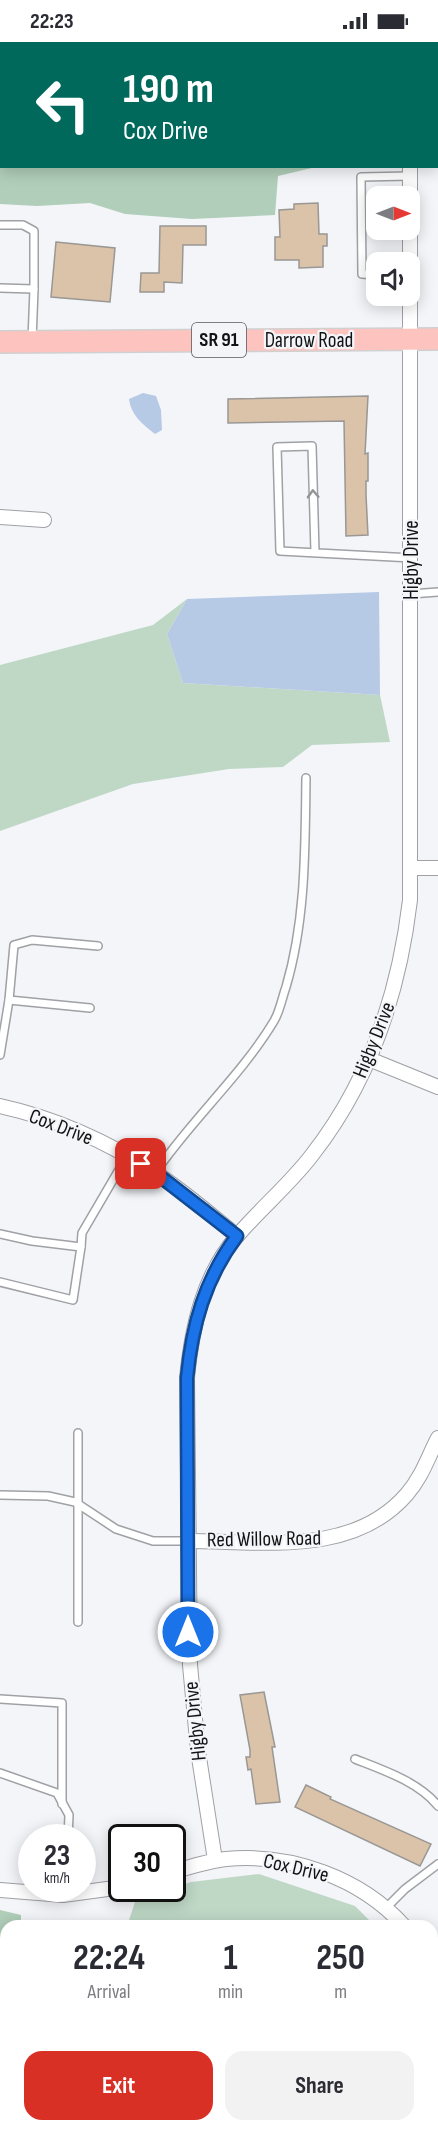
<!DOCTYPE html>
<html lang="en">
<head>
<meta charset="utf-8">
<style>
	body { margin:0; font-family:"Sofia Sans Condensed",sans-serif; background:#f2f2f3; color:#2b2b33; height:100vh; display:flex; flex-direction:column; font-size:22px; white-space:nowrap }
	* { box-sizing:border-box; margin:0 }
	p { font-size:20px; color:#7c7c81 }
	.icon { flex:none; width:33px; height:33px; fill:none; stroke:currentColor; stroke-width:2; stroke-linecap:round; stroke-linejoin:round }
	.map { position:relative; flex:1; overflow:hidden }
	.side { position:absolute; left:0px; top:1878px; width:438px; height:212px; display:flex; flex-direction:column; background:#fff; border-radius:18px 18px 0 0; box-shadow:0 3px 15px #0003 }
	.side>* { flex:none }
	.guide { position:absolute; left:0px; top:0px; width:438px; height:126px; box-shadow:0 3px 15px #0003; background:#00695c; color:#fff; overflow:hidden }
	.needle { width:39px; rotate:90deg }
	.fabs { position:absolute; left:366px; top:144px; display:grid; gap:12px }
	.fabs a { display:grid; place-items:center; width:54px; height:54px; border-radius:12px; background:#fff; box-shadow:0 3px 15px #0003; font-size:30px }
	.speed { position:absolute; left:18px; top:1782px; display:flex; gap:12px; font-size:30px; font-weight:700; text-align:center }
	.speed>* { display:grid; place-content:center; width:78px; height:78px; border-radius:50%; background:#fff; box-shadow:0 3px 15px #0003; line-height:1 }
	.speed small { font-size:15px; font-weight:400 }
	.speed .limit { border:3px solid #111; border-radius:9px; background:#fff; color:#111 }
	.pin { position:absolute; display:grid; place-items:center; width:51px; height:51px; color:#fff; margin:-26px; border-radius:12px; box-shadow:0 3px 9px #0006 }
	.me { position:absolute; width:66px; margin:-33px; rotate:0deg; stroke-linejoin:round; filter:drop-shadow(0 0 4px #0008) }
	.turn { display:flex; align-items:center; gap:21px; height:126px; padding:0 24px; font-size:27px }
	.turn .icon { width:78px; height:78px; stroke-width:2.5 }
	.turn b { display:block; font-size:42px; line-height:51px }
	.eta { display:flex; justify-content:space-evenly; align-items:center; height:102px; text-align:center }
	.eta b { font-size:36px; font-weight:700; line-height:42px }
	.button { display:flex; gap:12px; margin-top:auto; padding:12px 24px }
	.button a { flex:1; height:69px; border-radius:18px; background:#d93025; color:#fff; font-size:24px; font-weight:700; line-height:69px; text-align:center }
	.button a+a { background:#f2f2f3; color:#2b2b33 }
	.status { display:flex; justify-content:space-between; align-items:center; height:42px; padding:0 30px; background:#fff; direction:ltr }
	.status svg { height:16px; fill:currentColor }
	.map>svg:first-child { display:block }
	.green { fill:#bfd8c6 }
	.forest { fill:#b0ceb9 }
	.water { fill:#b6c9e5 }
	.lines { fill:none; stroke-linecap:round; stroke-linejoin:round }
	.stream { stroke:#b6c9e5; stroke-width:4.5 }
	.building { fill:#dac3a9; stroke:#9a9794; stroke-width:1.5 }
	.service-casing { stroke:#9fa1a5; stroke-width:10 }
	.minor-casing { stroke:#9fa1a5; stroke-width:16 }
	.secondary-casing { stroke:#9fa1a5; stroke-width:22 }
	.primary-casing { stroke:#d0d0d0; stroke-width:24 }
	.service { stroke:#fff; stroke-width:7 }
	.minor { stroke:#fff; stroke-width:14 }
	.secondary { stroke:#fff; stroke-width:20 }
	.primary { stroke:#fdc4bf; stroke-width:21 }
	.oneway { stroke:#959596 }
	.route-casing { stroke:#114b97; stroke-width:15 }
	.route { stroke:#1a73e8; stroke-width:10 }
	.labels { text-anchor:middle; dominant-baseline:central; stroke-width:4.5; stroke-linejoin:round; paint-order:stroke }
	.shield { fill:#f3f5f9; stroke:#565759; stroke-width:1.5 }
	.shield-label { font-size:20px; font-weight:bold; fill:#131315 }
	.street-label { font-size:21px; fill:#131315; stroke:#f3f5f9 }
</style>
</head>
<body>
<div class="status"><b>22:23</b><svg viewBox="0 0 49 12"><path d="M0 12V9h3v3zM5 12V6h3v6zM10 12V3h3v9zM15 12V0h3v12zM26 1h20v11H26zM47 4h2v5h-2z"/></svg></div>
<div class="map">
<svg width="438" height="2089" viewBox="0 0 438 2089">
	<rect width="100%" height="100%" fill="#f3f5f9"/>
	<g class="green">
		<polygon points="187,557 167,592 183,641 380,653 390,700 312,703 283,725 229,727 133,742 0,789 0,623 153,583"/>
		<polygon points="259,1832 355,1864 375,1884 127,1884 135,1860 191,1840"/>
		<polygon points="432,1967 438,1975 438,2052 432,2056"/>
		<polygon points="277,2084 394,2084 386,2089 281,2089"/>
	</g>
	<g class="forest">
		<polygon points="0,90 2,124 316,125 278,134 275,173 192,177 125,172 90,161 37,164 0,162"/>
		<polygon points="0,1868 21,1873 21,1884 6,1884 6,2022 0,2039"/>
	</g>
	<g class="water">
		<path d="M143,351L156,354L161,368L162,388L155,392C142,382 131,373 129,357Z"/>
		<polygon points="379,550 380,653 183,641 167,592 187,557"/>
	</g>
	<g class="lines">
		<g class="stream">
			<polyline points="432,2044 438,2048"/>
			<polyline points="14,2089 18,2084"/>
		</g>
	</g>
	<g class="building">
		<polygon points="318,161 319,192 327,192 327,204 323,204 323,225 299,226 299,218 275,218 275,195 280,195 279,168 294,167 294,162"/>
		<polygon points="160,184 206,184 206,203 183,203 182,241 164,240 164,250 140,250 141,231 159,231"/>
		<polygon points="56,200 115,206 110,260 51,255"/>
		<polygon points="368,354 365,412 368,411 368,439 366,439 366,453 368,493 346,494 344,379 228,381 228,357"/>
		<polygon points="264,1650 275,1705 272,1705 280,1760 256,1762 251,1727 248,1728 246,1715 250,1715 250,1708 240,1653"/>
		<polygon points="306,1743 331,1755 330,1757 431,1802 420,1824 295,1765"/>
	</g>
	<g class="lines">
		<g class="service-casing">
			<g id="service">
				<polyline points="0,183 23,183 34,189 34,247 0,246"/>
				<polyline points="376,233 362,232 361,135 410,134"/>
				<polyline points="32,298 34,247"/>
				<polyline points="315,510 312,404 277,405 280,509 412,516"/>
				<polyline points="411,552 438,550"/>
				<polyline points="9,958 90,966"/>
				<polyline points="0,1013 9,958 14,903 32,898 98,904"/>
				<path d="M155,1131C191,1078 241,1034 274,979C280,969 282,956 286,945C306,877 305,806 306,736"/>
				<polyline points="0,1192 32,1199 81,1205 82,1191 127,1114"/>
				<polyline points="0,1240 73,1258 81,1205"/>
				<polyline points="78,1391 78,1580"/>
				<polyline points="0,1453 48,1454 75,1460 116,1487 153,1499 188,1499"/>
				<polyline points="0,1657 62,1661 62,1762"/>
				<path d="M355,1717C383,1728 419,1740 438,1764"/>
				<polyline points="0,1731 57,1751 69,1773 68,1796"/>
				<polyline points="386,1866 405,1847 438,1822"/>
			</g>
		</g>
		<g class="minor-casing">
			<g id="minor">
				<polyline points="410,2 410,0"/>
				<polyline points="0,475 44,478"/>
				<polyline points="411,826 438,826"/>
				<polyline points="369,1017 438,1045"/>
				<path d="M0,1064C55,1076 110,1101 157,1132C185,1150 211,1173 237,1194"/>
				<path d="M188,1499C262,1499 353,1515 407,1452C422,1435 428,1415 438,1396"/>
				<path d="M215,1818L198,1709L190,1623L187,1336C192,1285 203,1233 238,1193C261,1166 290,1142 312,1113C370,1039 399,951 410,858V124"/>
				<path d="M172,1830C190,1825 208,1819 226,1817C291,1811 361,1836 404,1884"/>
				<polyline points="0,1848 63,1853 122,1845"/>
				<polyline points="432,1921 438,1929"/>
			</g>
		</g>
		<g class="secondary-casing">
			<g id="secondary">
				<polyline points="432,2076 438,2071"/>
				<polyline points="413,2089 421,2084"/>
			</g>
		</g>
		<g class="primary-casing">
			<polyline id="primary" points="0,300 438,297"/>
		</g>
		<use href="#service" class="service"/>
		<use href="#minor" class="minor"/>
		<use href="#secondary" class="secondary"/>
		<use href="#primary" class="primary"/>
	</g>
	<defs><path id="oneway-chevron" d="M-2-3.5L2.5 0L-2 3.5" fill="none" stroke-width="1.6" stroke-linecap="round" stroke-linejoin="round" transform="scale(1.5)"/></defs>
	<use class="oneway" href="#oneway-chevron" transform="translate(313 452) rotate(-92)"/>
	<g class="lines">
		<g class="route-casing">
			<path id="route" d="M141,1122L157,1132L237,1194C205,1237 192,1283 187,1336L188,1590"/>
		</g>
		<use href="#route" class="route"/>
	</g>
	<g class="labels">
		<rect class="shield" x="192" y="281" width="54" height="34" rx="4.5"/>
		<g class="shield-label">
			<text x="219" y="298">SR 91</text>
		</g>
		<g class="street-label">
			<text x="309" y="298">Darrow Road</text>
			<text transform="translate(411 518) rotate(-90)">Higby Drive</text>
			<text transform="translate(374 998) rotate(-68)">Higby Drive</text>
			<text transform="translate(61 1085) rotate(21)">Cox Drive</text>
			<text transform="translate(264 1497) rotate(-1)">Red Willow Road</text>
			<text transform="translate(195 1679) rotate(-96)">Higby Drive</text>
			<text transform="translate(296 1826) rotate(13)">Cox Drive</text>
		</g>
	</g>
</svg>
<div class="fabs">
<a><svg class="needle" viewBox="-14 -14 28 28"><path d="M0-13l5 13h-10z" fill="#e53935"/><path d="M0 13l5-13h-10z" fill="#7c7c81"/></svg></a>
<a><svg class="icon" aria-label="sound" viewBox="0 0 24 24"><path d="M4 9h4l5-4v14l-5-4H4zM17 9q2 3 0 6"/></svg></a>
</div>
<div class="speed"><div>23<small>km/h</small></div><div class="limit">30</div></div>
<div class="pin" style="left:141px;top:1122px;background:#d93025"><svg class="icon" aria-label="arrive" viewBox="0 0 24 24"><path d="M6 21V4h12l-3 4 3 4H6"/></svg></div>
<svg class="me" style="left:188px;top:1590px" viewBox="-20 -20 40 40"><circle r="17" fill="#1a73e8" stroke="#fff" stroke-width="3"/><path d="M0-11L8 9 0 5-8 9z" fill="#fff"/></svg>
<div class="guide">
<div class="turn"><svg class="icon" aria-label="left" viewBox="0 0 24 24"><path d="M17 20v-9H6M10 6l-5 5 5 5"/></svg><div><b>190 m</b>Cox Drive</div></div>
</div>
<section class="side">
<div class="eta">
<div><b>22:24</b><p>Arrival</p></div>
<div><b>1</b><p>min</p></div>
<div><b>250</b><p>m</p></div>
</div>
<div class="button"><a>Exit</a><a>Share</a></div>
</section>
</div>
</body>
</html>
